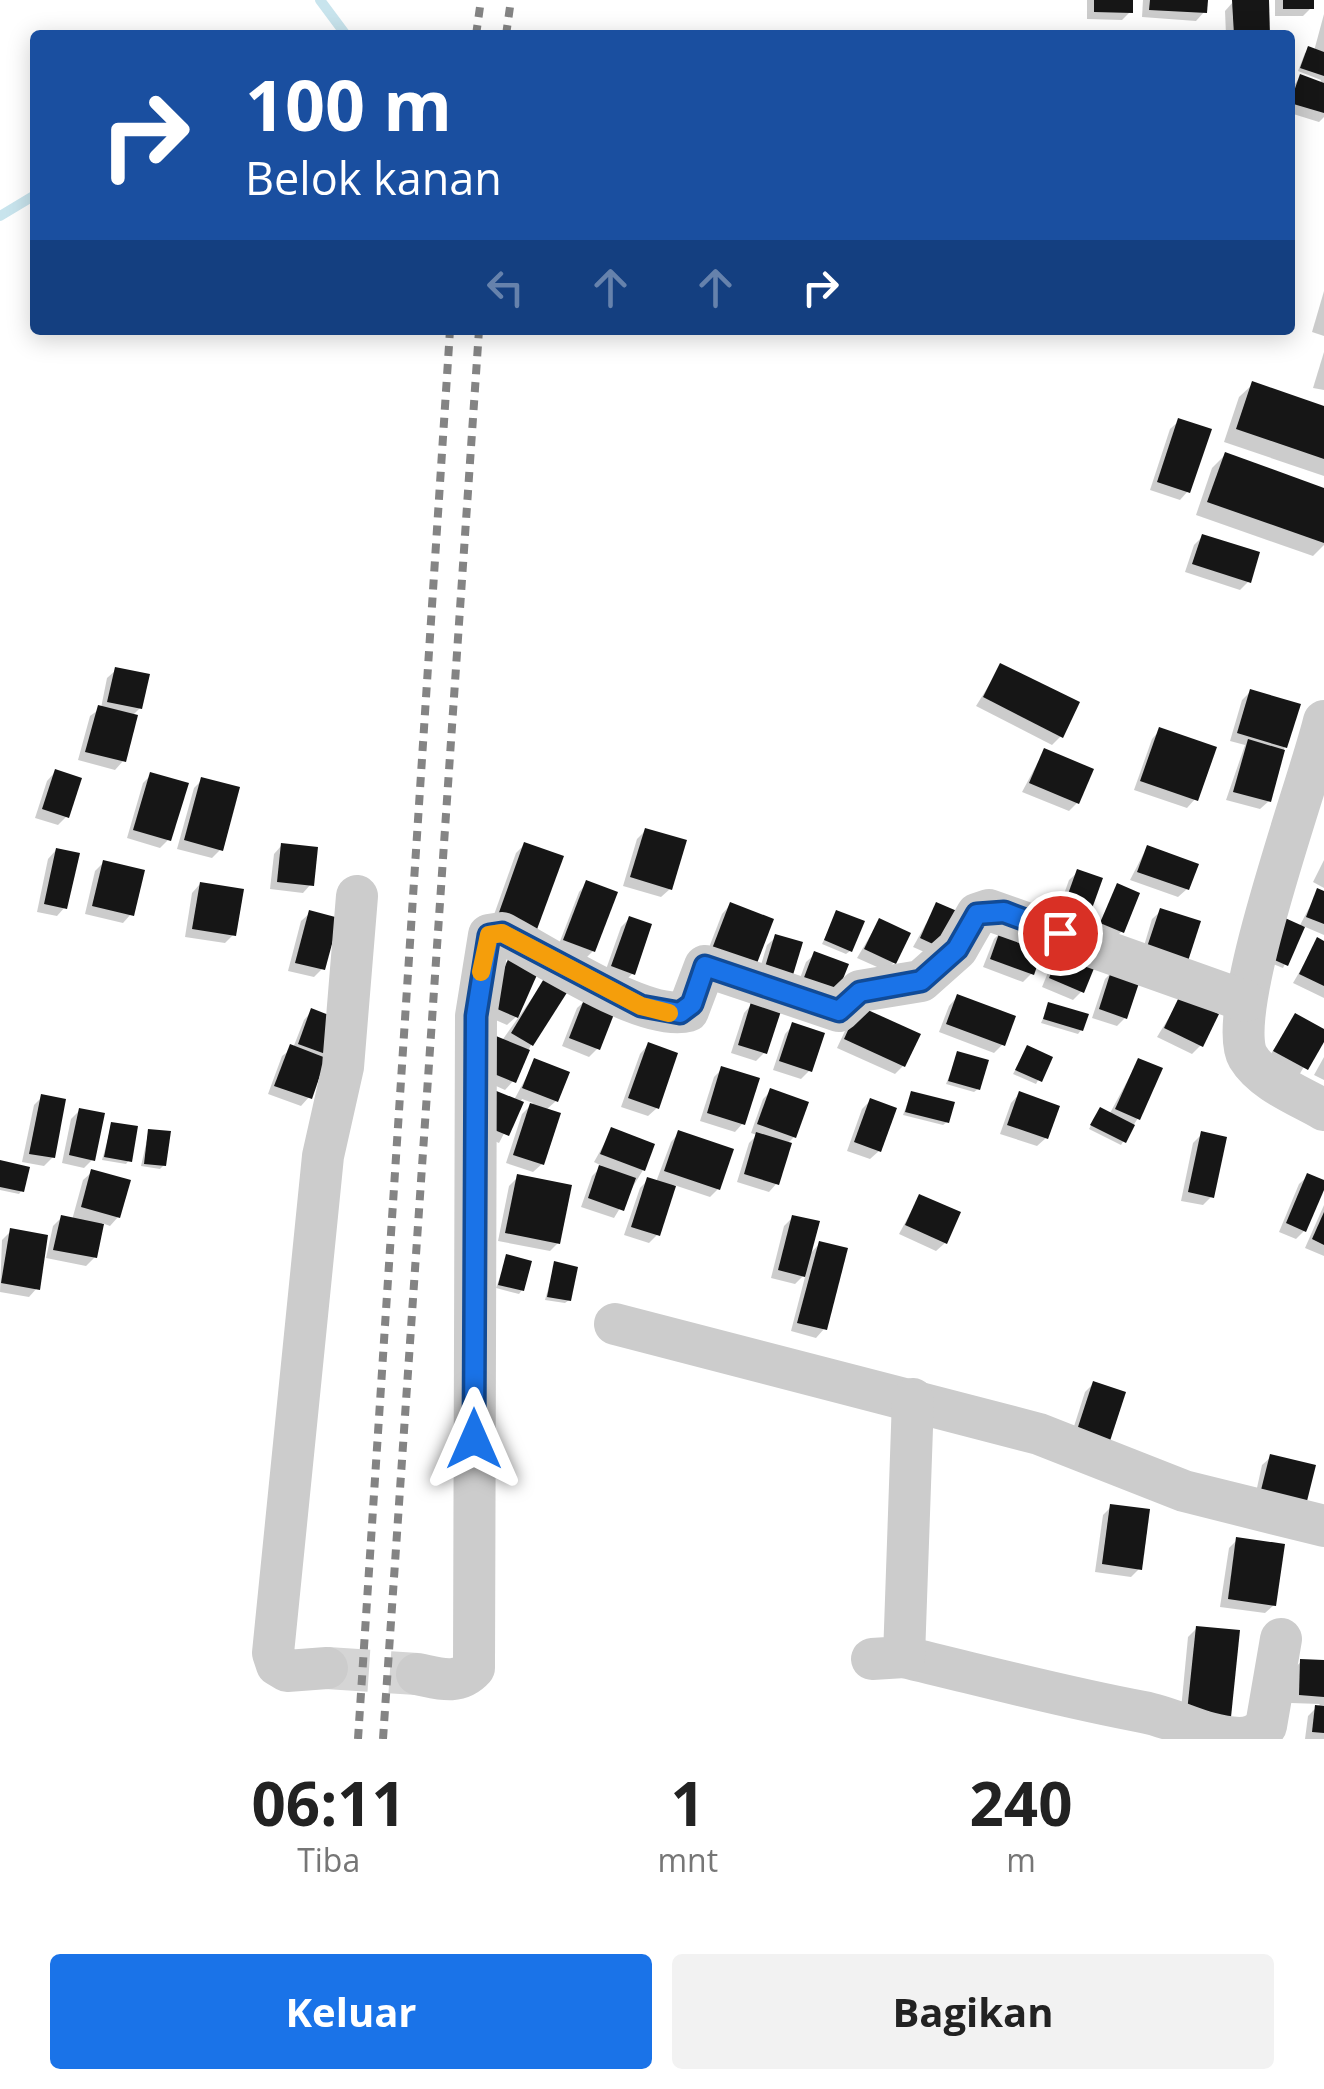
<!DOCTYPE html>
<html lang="id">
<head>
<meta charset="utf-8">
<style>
	body { margin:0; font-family:"Open Sans",sans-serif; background:#f2f2f2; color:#222; height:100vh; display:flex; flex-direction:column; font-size:38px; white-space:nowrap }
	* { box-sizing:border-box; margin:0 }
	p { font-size:32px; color:#767676 }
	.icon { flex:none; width:55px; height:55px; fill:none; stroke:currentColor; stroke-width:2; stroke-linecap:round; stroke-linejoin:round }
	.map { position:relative; height:1739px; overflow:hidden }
	.sheet { display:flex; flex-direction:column; background:#fff; flex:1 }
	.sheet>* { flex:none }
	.guide { position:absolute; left:30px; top:30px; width:1265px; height:305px; border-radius:10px; box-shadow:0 5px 25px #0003; background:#1a4fa0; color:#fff; overflow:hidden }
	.pin { position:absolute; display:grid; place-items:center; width:85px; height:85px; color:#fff; margin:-42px; border:5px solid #fff; border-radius:50%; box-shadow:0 2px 10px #0007 }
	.me { position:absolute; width:110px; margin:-55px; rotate:0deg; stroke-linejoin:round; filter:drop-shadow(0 0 8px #0008) }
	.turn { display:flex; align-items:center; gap:35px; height:210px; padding:0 50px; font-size:45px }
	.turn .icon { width:130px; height:130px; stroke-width:2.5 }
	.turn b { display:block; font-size:70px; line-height:85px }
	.lanes { display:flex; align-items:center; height:95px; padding:0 50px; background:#0003; justify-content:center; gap:50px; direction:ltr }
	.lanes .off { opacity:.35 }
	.eta { display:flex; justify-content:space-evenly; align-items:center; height:170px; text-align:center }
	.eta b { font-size:60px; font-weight:700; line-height:70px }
	.cta { display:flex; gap:20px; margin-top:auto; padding:20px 50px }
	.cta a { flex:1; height:115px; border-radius:10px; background:#1a73e8; color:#fff; font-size:40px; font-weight:700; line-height:115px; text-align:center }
	.cta a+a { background:#f2f2f2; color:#222 }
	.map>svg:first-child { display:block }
	.shadow { fill:#0003 }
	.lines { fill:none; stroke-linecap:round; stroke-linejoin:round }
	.stream { stroke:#c8e4ed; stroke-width:10 }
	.building { fill:#161616 }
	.minor-tunnel { stroke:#d5d5d5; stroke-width:42; stroke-dasharray:42 21; stroke-linecap:butt }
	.minor { stroke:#ccc; stroke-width:42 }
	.rail { stroke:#848484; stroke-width:8; stroke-dasharray:10 8; stroke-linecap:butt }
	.route-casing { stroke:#114b97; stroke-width:25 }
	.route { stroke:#1a73e8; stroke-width:18 }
	.slow { stroke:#f59e0b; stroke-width:18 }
</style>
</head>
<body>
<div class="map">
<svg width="1324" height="1739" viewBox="0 0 1324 1739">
	<rect width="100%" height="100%" fill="#fff"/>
	<g class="shadow">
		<polygon points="1087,0 1131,0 1130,12 1122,20 1087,19"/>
		<polygon points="1143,0 1205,0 1204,12 1196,21 1142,17"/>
		<polygon points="1275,0 1311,0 1311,8 1303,16 1275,16"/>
		<polygon points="1233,2 1268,35 1226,35 1225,11"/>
		<polygon points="1324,14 1324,117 1319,122 1290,113 1290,91 1300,77 1320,84 1321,80 1298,71 1305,53 1314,51"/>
		<polygon points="1324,291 1324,336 1312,332"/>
		<polygon points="1324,352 1324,390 1313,388"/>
		<polygon points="1253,384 1324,408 1324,476 1224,442 1239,397"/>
		<polygon points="1179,421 1188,491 1180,500 1150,490 1170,429"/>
		<polygon points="1225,455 1324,490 1324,545 1313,556 1196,515 1212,468"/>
		<polygon points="1202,537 1249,581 1240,590 1185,572 1194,545"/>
		<polygon points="1001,666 1061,736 1052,745 976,706"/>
		<polygon points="116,670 140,708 132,716 123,761 115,770 78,760 90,716 101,708 107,678"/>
		<polygon points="1251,691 1285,746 1269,801 1260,809 1226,800 1245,745 1230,741 1242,700"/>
		<polygon points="1160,730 1195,799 1187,808 1134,790 1152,739"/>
		<polygon points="1044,751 1077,803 1069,811 1022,792"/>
		<polygon points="55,772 67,816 58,825 35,818 47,781"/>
		<polygon points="151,775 169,839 160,848 127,838 143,783"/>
		<polygon points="202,780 220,850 212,858 177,849 194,788"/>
		<polygon points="646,830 670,889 661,897 623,886 637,839"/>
		<polygon points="525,844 560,857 490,926 516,853"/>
		<polygon points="282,845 311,884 303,893 270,889 274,854"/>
		<polygon points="1147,847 1187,889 1178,897 1130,880"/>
		<polygon points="56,850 65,907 57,916 37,912 48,859"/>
		<polygon points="1324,860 1324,888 1313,882"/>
		<polygon points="104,862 131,914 123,923 85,914 95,871"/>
		<polygon points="1078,872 1100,879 1052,928 1069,880"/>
		<polygon points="587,883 593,951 585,959 557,949 579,892"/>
		<polygon points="200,884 233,935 225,943 185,937 192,893"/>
		<polygon points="1118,886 1122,931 1118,935 1098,926"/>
		<polygon points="1318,891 1324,893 1324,935 1303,926 1283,968 1266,961 1299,927"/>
		<polygon points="937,904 938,958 913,947"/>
		<polygon points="730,905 770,921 703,963 722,914"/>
		<polygon points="1161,911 1178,968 1141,956 1152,919"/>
		<polygon points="310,913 322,969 314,977 288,971 301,921"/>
		<polygon points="837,913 850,951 846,954 822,944"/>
		<polygon points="629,919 633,973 624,982 604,975 621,927"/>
		<polygon points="879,921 894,962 886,971 857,958"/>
		<polygon points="1002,931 1032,973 1023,982 983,967 994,939"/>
		<polygon points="776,937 800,944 754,988 767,945"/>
		<polygon points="1318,940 1324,944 1324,998 1293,983"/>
		<polygon points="1056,953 1082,991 1073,1000 1042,987"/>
		<polygon points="815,954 845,965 793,997 806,962"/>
		<polygon points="510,958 516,1017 507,1025 482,1014 502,967"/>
		<polygon points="1113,971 1125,1018 1117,1026 1092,1018 1105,979"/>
		<polygon points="545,980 531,1045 513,1081 505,1090 476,1077"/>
		<polygon points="957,997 1003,1044 994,1053 939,1032 949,1006"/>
		<polygon points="1181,998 1201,1045 1192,1054 1157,1037"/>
		<polygon points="586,1000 598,1048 589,1057 562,1046 577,1008"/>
		<polygon points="752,1004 764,1053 756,1061 731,1053 744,1013"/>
		<polygon points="1049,1005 1081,1030 1078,1034 1041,1023"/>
		<polygon points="312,1011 341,1022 309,1097 301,1106 268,1094 282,1056 293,1048 304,1020"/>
		<polygon points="1295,1016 1324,1032 1298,1077 1267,1060"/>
		<polygon points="851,1018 903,1066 895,1074 837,1048"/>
		<polygon points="793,1025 809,1071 801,1079 773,1070 785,1034"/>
		<polygon points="648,1045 657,1108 648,1116 621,1107 640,1054"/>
		<polygon points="1027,1048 1050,1058 1036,1084 1013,1074"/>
		<polygon points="958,1054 978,1089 974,1092 946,1084"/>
		<polygon points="1324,1057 1324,1080 1314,1075"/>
		<polygon points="535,1061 556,1101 546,1110 542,1164 533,1172 506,1163 522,1114 533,1103 522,1099 499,1143 473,1132 514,1100"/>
		<polygon points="1138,1061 1138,1118 1121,1145 1089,1129 1097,1114 1109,1115"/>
		<polygon points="722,1069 743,1123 735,1132 700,1121 714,1077"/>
		<polygon points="771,1091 794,1137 787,1144 777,1183 769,1192 737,1182 749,1143 757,1135 751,1133 763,1099"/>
		<polygon points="911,1094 947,1122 943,1125 903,1115"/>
		<polygon points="1019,1094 1046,1138 1037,1146 1000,1134 1011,1103"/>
		<polygon points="42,1097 53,1157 44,1166 22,1162 34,1105"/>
		<polygon points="870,1101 879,1151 870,1159 847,1151 862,1109"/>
		<polygon points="80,1110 92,1160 84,1168 62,1163 71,1119"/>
		<polygon points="112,1124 129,1160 126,1164 102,1160"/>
		<polygon points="612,1130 643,1170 614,1218 581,1207 592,1176 602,1166 594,1162"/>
		<polygon points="149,1131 164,1165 160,1169 141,1166"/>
		<polygon points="679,1133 718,1189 710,1197 674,1185 657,1235 649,1243 624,1235 640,1188 648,1180 656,1182 671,1142"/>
		<polygon points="1202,1134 1211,1197 1203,1205 1181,1201 1193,1143"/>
		<polygon points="0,1163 22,1190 19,1194 0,1190"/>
		<polygon points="92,1172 118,1217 110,1226 102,1223 95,1257 86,1266 46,1258 53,1226 61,1218 72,1220 83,1180"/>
		<polygon points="1308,1176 1324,1183 1304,1231 1296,1239 1279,1232 1299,1184"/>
		<polygon points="518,1177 558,1243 550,1251 498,1241 509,1186"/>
		<polygon points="919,1197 945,1243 936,1251 899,1234"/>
		<polygon points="1324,1205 1324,1256 1305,1248"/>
		<polygon points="793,1217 809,1255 820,1243 824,1329 816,1338 791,1331 806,1273 795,1284 771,1278 784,1226"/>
		<polygon points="11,1231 37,1288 29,1297 0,1292 2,1240"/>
		<polygon points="507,1257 522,1290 519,1294 496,1288"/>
		<polygon points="555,1264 569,1300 565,1303 545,1300"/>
		<polygon points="1093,1384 1099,1451 1069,1442 1085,1392"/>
		<polygon points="1271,1457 1313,1467 1253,1506 1262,1465"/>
		<polygon points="1111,1507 1139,1569 1131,1577 1095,1572 1103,1515"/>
		<polygon points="1237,1540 1274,1605 1265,1613 1220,1607 1229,1548"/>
		<polygon points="1196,1629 1238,1632 1180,1720 1188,1637"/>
		<polygon points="1301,1662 1324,1662 1324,1739 1305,1739 1308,1716 1320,1704 1291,1703 1292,1670"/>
	</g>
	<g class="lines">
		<g class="stream">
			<polyline points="320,0 346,35"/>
			<polyline points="0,216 35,195"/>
		</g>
	</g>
	<g class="building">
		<polygon points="1094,0 1133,0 1133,13 1094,12"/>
		<polygon points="1150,0 1208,0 1207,13 1149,10"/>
		<polygon points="1232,0 1269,0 1270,35 1234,35"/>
		<rect x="1283" y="0" width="31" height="9"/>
		<polygon points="1308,46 1324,52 1324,76 1300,68"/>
		<polygon points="1300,74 1324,83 1324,113 1290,103"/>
		<polygon points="1252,381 1324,406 1324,459 1236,429"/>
		<polygon points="1178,418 1212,429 1190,493 1157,482"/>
		<polygon points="1225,452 1324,488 1324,543 1207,502"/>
		<polygon points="1202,534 1260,552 1251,583 1192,564"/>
		<polygon points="1000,663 1080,702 1063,738 983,697"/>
		<polygon points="115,667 150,674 142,709 107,702"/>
		<polygon points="1250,689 1301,704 1287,748 1237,733"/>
		<polygon points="98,705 138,715 126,762 85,752"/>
		<polygon points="1159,727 1217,747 1198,801 1140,781"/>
		<polygon points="1248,739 1285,750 1271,802 1233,792"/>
		<polygon points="1044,748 1094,769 1079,804 1029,783"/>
		<polygon points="55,769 82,778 69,818 42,809"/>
		<polygon points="150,772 189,783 171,841 133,830"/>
		<polygon points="201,777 240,787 223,851 184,840"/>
		<polygon points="645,828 687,840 672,890 630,877"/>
		<polygon points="524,842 564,856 536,932 497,918"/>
		<polygon points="281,843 318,847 314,886 277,882"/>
		<polygon points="1147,845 1199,864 1189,890 1137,872"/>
		<polygon points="56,848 80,853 67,909 44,904"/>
		<polygon points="103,860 145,870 134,916 92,906"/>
		<polygon points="1077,869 1103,878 1085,928 1059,919"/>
		<polygon points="586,880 618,892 595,952 563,940"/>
		<polygon points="200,882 244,889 236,936 192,929"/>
		<polygon points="1117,883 1140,893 1124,933 1100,923"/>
		<polygon points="1317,888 1324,891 1324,924 1306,917"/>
		<polygon points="730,902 774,919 754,971 710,954"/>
		<polygon points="936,902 964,914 948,951 920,938"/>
		<polygon points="1160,908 1201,921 1188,961 1147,947"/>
		<polygon points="309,910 339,918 325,970 295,963"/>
		<polygon points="836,910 865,921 852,952 824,940"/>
		<polygon points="629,916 652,924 635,975 611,966"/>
		<polygon points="879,918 911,933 896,964 864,949"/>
		<polygon points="1285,918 1305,927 1288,966 1268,957"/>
		<polygon points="1001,928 1045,943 1034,975 990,959"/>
		<polygon points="775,934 803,942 789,988 761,980"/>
		<polygon points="1317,937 1324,941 1324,986 1299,974"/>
		<polygon points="1064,942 1099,956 1084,993 1049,978"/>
		<polygon points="814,951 849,964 834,1001 800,988"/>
		<polygon points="510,955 540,968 518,1018 488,1005"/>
		<polygon points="1112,968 1141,977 1127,1019 1099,1009"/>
		<polygon points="545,977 568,991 533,1046 511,1033"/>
		<polygon points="957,994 1016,1016 1005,1046 946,1024"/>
		<polygon points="1180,995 1219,1014 1203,1047 1164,1028"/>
		<polygon points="585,997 616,1009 600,1050 569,1038"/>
		<polygon points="751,1002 781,1011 767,1054 738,1045"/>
		<polygon points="1048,1002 1089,1014 1083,1031 1043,1019"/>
		<polygon points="859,1006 921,1034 905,1067 844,1039"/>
		<polygon points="311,1008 344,1021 331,1056 298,1044"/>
		<polygon points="1295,1013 1324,1029 1324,1042 1308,1070 1273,1051"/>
		<polygon points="792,1022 825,1033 812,1072 779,1061"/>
		<polygon points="496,1036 530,1050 516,1083 482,1069"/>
		<polygon points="648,1042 678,1053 659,1109 628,1098"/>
		<polygon points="290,1044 326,1058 312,1099 274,1086"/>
		<polygon points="1027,1045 1053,1057 1042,1082 1015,1070"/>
		<polygon points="957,1051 989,1060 980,1090 948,1081"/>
		<polygon points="534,1058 570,1072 558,1102 522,1088"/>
		<polygon points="1138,1058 1163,1068 1140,1120 1115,1109"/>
		<polygon points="721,1066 760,1078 745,1125 707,1113"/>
		<polygon points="770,1088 809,1102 796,1138 757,1124"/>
		<polygon points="494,1090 524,1102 509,1136 480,1124"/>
		<polygon points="911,1091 955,1102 949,1123 905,1112"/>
		<polygon points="1019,1091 1060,1106 1048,1139 1007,1125"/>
		<polygon points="41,1094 66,1099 55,1158 29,1154"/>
		<polygon points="870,1098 897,1108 881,1152 854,1142"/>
		<polygon points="530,1103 561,1113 544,1165 513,1155"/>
		<polygon points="1100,1107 1135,1125 1126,1143 1090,1125"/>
		<polygon points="79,1108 105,1113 95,1161 69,1155"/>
		<polygon points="111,1122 138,1126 132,1162 104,1157"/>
		<polygon points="611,1127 655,1144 645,1171 600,1154"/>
		<polygon points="148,1129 171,1131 166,1166 144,1164"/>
		<polygon points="678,1130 734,1149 720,1190 664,1171"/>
		<polygon points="1201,1131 1227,1137 1214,1198 1188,1192"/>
		<polygon points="756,1132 792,1143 779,1185 744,1174"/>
		<polygon points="0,1160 30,1167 24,1192 0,1187"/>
		<polygon points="599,1165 636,1178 624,1211 588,1198"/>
		<polygon points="91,1169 131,1180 120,1218 81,1207"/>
		<polygon points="1307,1173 1324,1180 1324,1190 1306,1232 1286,1223"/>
		<polygon points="517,1174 572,1185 560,1244 505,1233"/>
		<polygon points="647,1177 676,1186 660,1236 631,1227"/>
		<polygon points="919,1194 961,1212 947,1244 905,1225"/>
		<polygon points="1324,1212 1324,1245 1312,1239"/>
		<polygon points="61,1215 104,1224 97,1258 53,1250"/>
		<polygon points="792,1215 820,1221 805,1277 778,1270"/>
		<polygon points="10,1228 48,1235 40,1290 1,1283"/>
		<polygon points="819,1241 848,1248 827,1330 797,1323"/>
		<polygon points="506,1254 532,1261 524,1291 498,1285"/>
		<polygon points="554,1261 578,1267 571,1301 547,1297"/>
		<polygon points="1093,1381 1126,1392 1109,1444 1076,1433"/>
		<polygon points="1270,1454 1316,1465 1305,1509 1259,1498"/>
		<polygon points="1110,1504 1150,1509 1142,1570 1102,1564"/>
		<polygon points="1236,1537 1285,1544 1276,1606 1228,1599"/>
		<polygon points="1196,1626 1240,1630 1231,1717 1187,1712"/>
		<polygon points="1300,1659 1324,1660 1324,1697 1299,1695"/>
		<polygon points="1315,1705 1324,1706 1324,1733 1312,1732"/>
	</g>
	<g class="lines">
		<polyline class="minor-tunnel" points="327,1668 417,1674"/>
		<g class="minor">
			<path d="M1324,721C1310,781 1223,1014 1248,1057C1263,1082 1300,1096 1324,1110"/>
			<polyline points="615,1324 1039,1434 1184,1491 1324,1526"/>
			<path d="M904,1657C984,1676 1062,1697 1143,1712C1176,1718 1204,1737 1239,1738C1251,1738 1258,1734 1266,1726L1281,1639"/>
			<polyline points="872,1659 904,1657 913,1399"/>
			<polyline points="327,1668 287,1671 277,1665 273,1653 323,1156 343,1067 357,896"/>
			<path d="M417,1674C438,1678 458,1686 474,1668L476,1016L489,935L502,933C543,954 645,1023 688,1011L705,966L839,1011L860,991L921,981L957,949L977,914L989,910L1245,1001"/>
		</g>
		<g class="rail">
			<polyline points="476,35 481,0"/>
			<polyline points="506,35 511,0"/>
			<polyline points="358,1739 450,330"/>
			<polyline points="383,1739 479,330"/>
		</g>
	</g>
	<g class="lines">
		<g class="route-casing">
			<polyline id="route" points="474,1439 476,1016 489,935 502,933 641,1006 680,1013 692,1004 705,966 839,1011 860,992 921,981 957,949 977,914 1004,912 1060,933"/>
		</g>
		<use href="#route" class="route"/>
		<polyline class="slow" points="481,972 489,935 502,933 641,1006 669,1013"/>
	</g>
</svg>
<div class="pin" style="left:1060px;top:933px;background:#d93025"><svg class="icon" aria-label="arrive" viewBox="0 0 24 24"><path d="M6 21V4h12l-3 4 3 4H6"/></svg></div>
<svg class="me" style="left:474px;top:1439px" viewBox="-20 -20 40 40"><path d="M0-17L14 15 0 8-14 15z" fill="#1a73e8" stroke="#fff" stroke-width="4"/></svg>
<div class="guide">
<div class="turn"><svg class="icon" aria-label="right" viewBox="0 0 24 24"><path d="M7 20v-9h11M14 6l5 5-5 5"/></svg><div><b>100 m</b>Belok kanan</div></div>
<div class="lanes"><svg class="icon off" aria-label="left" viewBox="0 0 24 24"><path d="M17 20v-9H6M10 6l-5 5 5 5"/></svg><svg class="icon off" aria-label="ahead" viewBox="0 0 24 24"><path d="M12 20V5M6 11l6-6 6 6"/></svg><svg class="icon off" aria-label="ahead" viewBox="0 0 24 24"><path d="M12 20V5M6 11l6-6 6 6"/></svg><svg class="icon" aria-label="right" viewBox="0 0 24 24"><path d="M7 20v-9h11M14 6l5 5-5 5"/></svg></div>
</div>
</div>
<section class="sheet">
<div class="eta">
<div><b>06:11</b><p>Tiba</p></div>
<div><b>1</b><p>mnt</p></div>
<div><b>240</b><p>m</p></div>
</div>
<div class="cta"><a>Keluar</a><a>Bagikan</a></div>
</section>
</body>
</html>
